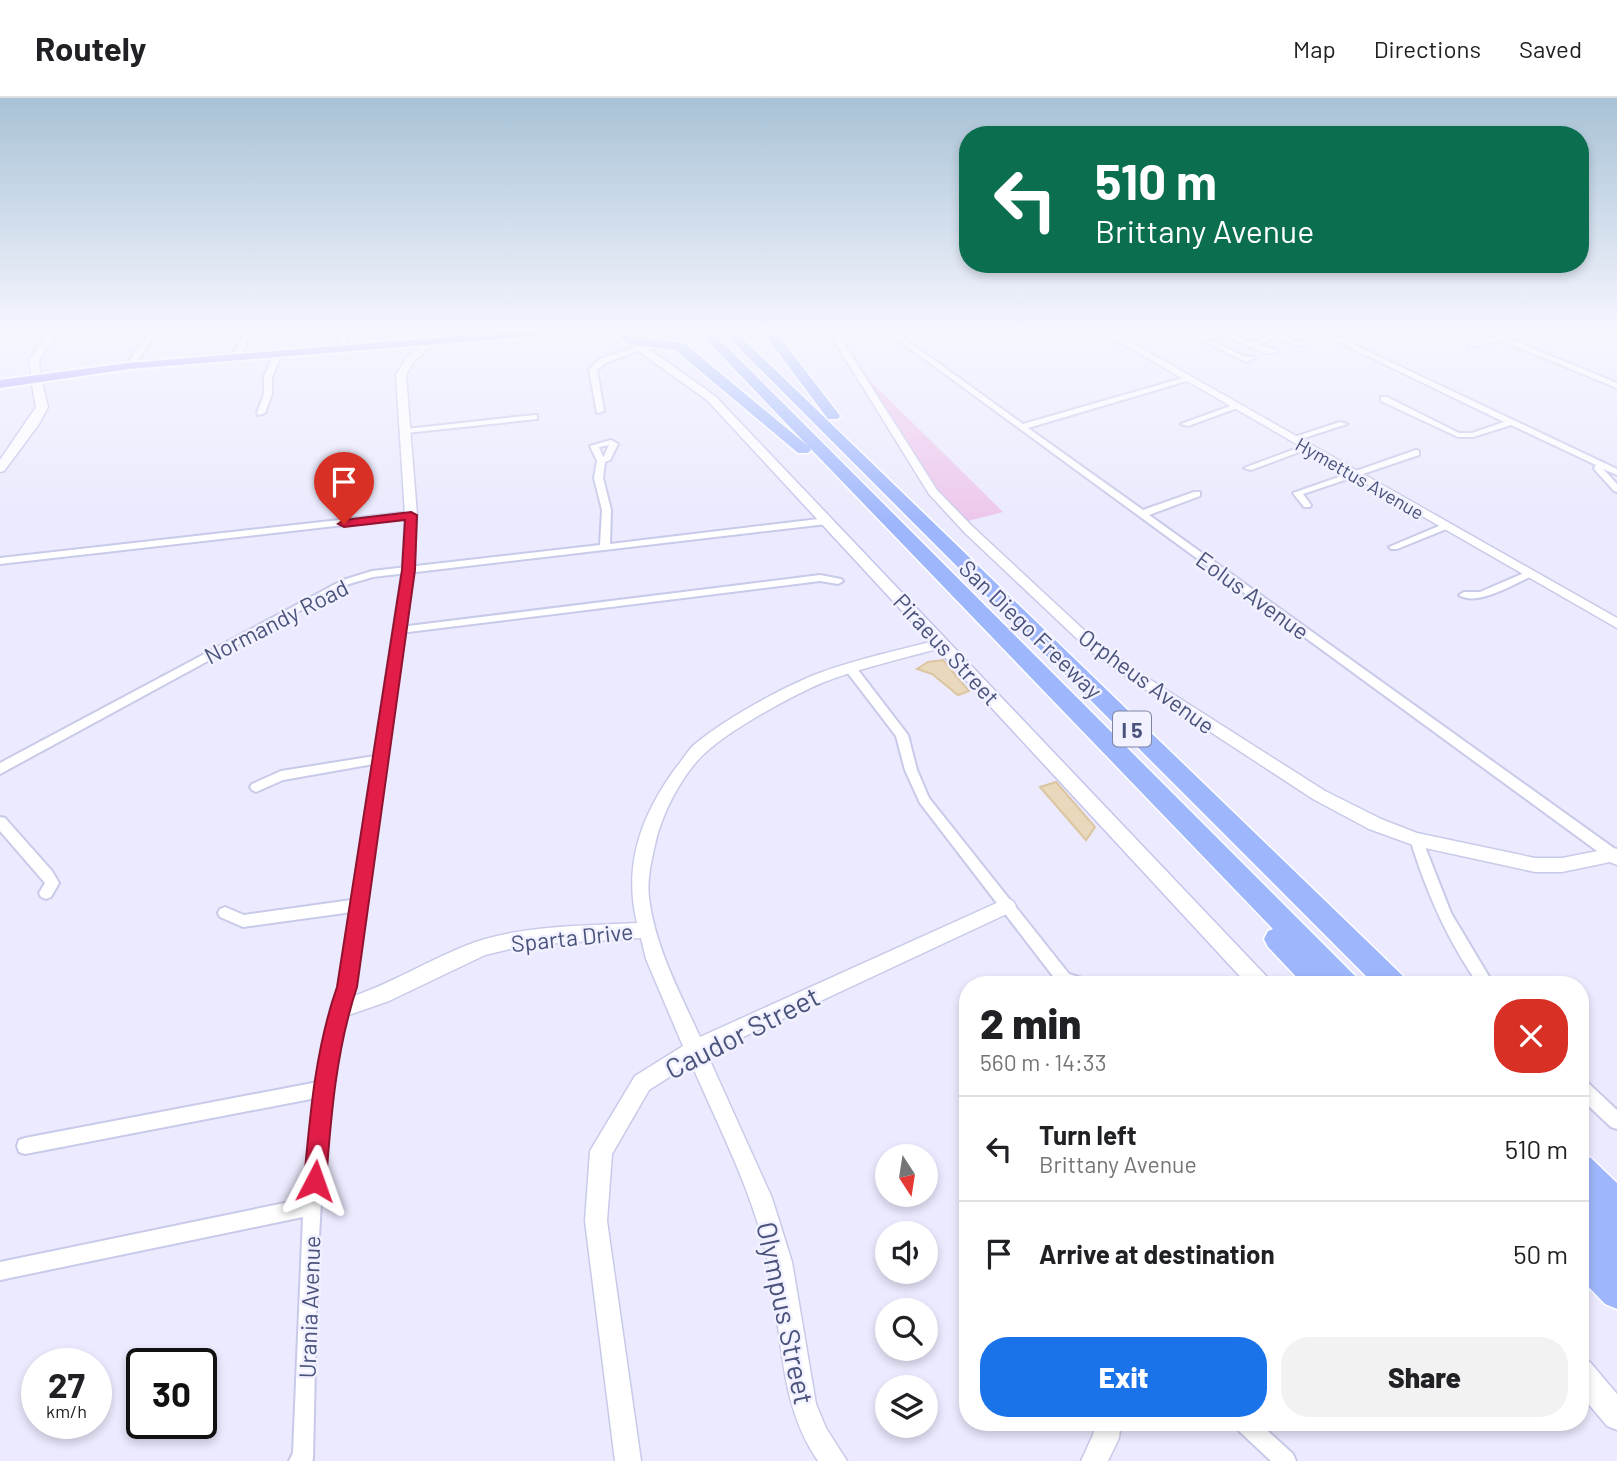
<!DOCTYPE html>
<html lang="en">
<head>
<meta charset="utf-8">
<style>
	body { margin:0; font-family:Barlow,sans-serif; background:#f2f2f2; color:#202124; height:100vh; display:flex; flex-direction:column; font-size:26px; white-space:nowrap }
	* { box-sizing:border-box; margin:0 }
	p { font-size:23px; color:#757577 }
	.icon { flex:none; width:38px; height:38px; fill:none; stroke:currentColor; stroke-width:2; stroke-linecap:round; stroke-linejoin:round }
	.map { position:relative; flex:1; overflow:hidden }
	.sheet { position:absolute; left:959px; top:878px; width:630px; height:455px; display:flex; flex-direction:column; background:#fff; border-radius:28px; box-shadow:0 4px 10px #0003 }
	.sheet>* { flex:none }
	.hud { position:absolute; left:959px; top:28px; width:630px; height:147px; border-radius:28px; box-shadow:0 4px 10px #0003; background:#0b6e4f; color:#fff; overflow:hidden }
	.needle { width:46px; rotate:168deg }
	.controls { position:absolute; left:875px; top:1046px; display:grid; gap:14px }
	.controls a { display:grid; place-items:center; width:63px; height:63px; border-radius:50%; background:#fff; box-shadow:0 4px 10px #0003; font-size:35px }
	.speed { position:absolute; left:21px; top:1250px; display:flex; gap:14px; font-size:35px; font-weight:700; text-align:center }
	.speed>* { display:grid; place-content:center; width:91px; height:91px; border-radius:50%; background:#fff; box-shadow:0 4px 10px #0003; line-height:1 }
	.speed small { font-size:18px; font-weight:400 }
	.speed .limit { border:4px solid #111; border-radius:10px; background:#fff; color:#111 }
	.pin { position:absolute; display:grid; place-items:center; width:60px; height:60px; color:#fff; margin:-72px -30px; border-radius:50% 50% 50% 0; rotate:-45deg; box-shadow:0 0 7px #0007 }
	.pin .icon { rotate:45deg }
	.me { position:absolute; width:77px; margin:-38px; rotate:4deg; stroke-linejoin:round; filter:drop-shadow(0 0 5px #0008) }
	.turn { display:flex; align-items:center; gap:24px; height:147px; padding:0 21px; font-size:32px }
	.turn .icon { width:91px; height:91px; stroke-width:2.5 }
	.turn b { display:block; font-size:49px; line-height:60px }
	.round { display:grid; place-items:center; flex:none; width:74px; height:74px; border-radius:28px; background:#f2f2f2 }
	.head { display:flex; align-items:center; justify-content:space-between; height:119px; padding:0 21px }
	h1 { font-size:42px; font-weight:800; line-height:52px }
	.button { display:flex; gap:14px; margin-top:auto; padding:14px 21px }
	.button a { flex:1; height:80px; border-radius:28px; background:#1a73e8; color:#fff; font-size:28px; font-weight:800; line-height:80px; text-align:center }
	.button a+a { background:#f2f2f2; color:#202124 }
	ul { padding:0; list-style:none }
	li { display:flex; align-items:center; gap:21px; height:105px; padding:0 21px; border-top:2px solid #e0e0e0 }
	li div { flex:1 }
	li b { display:block; font-size:26px }
	li em { font-style:normal }
	header { display:flex; align-items:center; gap:42px; box-sizing:border-box; height:98px; padding:0 35px; background:#fff; border-bottom:2px solid #e0e0e0 }
	header strong { font-size:33px }
	nav { display:flex; gap:38px; margin-inline-start:auto; font-size:24px }
	.map>svg:first-child { display:block }
	.green { fill:#edc6eb }
	.water { fill:#e9d8bc; stroke:#dcc6a1; stroke-width:2 }
	.lines { fill:none; stroke-linecap:round; stroke-linejoin:round }
	.minor-casing { stroke:#c8cae9; stroke-width:4 }
	.tertiary-casing { stroke:#c8cae9; stroke-width:3 }
	.secondary-casing { stroke:#c3c5eb; stroke-width:3 }
	.primary-casing { stroke:#fff; stroke-width:4 }
	.motorway-casing { stroke:#fff; stroke-width:3 }
	.minor { fill:#fff; fill-rule:evenodd }
	.tertiary { fill:#fff; fill-rule:evenodd }
	.secondary { fill:#fff; fill-rule:evenodd }
	.primary { fill:#a99fff; fill-rule:evenodd }
	.motorway { fill:#9eb6fb; fill-rule:evenodd }
	.route { fill:#e11d48; stroke:#92132f; stroke-width:2 }
	.labels { text-anchor:middle; dominant-baseline:central; stroke-width:5; stroke-linejoin:round; paint-order:stroke }
	.far-street-label { font-size:19px; fill:#4a537b; stroke:#f2f1ff }
	.shield { fill:#f2f1ff; stroke:#7c82a3; stroke-width:2 }
	.shield-label { font-size:21px; font-weight:bold; fill:#4a537b }
	.street-label { font-size:23px; fill:#4a537b; stroke:#f2f1ff }
	.near-street-label { font-size:28px; fill:#4a537b; stroke:#f2f1ff }
</style>
</head>
<body>
<header>
<strong>Routely</strong>
<nav><a>Map</a><a>Directions</a><a>Saved</a></nav>
</header>
<div class="map">
<svg width="1617" height="1363" viewBox="0 0 1617 1363">
	<rect width="100%" height="100%" fill="#ebeafe"/>
	<polygon class="green" points="850,263 1003,414 960,425 951,418"/>
	<g class="water">
		<polygon points="943,562 969,593 958,597 932,576 917,571 928,564"/>
		<polygon points="1056,684 1095,729 1086,742 1040,689"/>
	</g>
	<g class="lines">
		<g class="minor-casing">
			<g id="minor">
				<polygon points="150,233 157,233 136,265 130,265 129,263"/>
				<polygon points="247,233 253,233 241,256 235,256 234,254"/>
				<polygon points="344,233 350,233 346,245 342,247 338,245"/>
				<polygon points="886,233 894,233 1023,326 1190,278 1190,282 1028,330 1143,412 1194,394 1200,394 1200,398 1149,417 1615,751 1617,751 1617,761 1608,761"/>
				<polygon points="1183,233 1192,233 1201,238 1223,233 1252,244 1272,237 1270,235 1274,233 1300,244 1305,243 1309,245 1299,248 1278,240 1258,246 1278,253 1274,255 1265,255 1222,237 1207,241 1246,259 1251,258 1255,260 1246,264"/>
				<polygon points="1316,233 1325,233 1617,371 1617,377 1603,371 1617,386 1617,394 1614,393 1595,372 1594,370 1596,367 1511,327 1473,339 1458,339 1381,303 1381,299 1387,299 1459,335 1472,335 1504,324"/>
				<polygon points="1481,233 1490,233 1617,285 1617,290 1500,242 1469,249 1469,247 1494,240"/>
				<polygon points="638,248 645,250 606,265 597,272 604,313 597,315 589,271 600,261"/>
				<polygon points="275,254 282,256 272,279 272,296 265,315 258,317 257,315 264,296 264,279"/>
				<polygon points="1233,307 1240,309 1188,328 1181,326"/>
				<polygon points="534,317 537,317 537,321 406,335 402,333 406,331"/>
				<polygon points="1340,324 1347,326 1295,343 1288,341"/>
				<path d="M611,342L618,346L610,362L605,364L603,380L611,412L610,446L827,420L832,423L827,426L373,479L349,486L0,676V665L343,482L372,473L600,447L602,412L594,380L597,363L590,348ZM609,347L604,358L603,359L599,349Z"/>
				<polygon points="1303,348 1310,350 1251,372 1244,370"/>
				<polygon points="1416,352 1419,353 1419,357 1303,396 1311,407 1310,409 1304,409 1293,395"/>
				<polygon points="411,414 414,415 414,419 0,466 0,460"/>
				<polygon points="1446,425 1449,426 1449,430 1397,451 1391,451 1389,449"/>
				<path d="M1529,473L1532,474V478C1514,486 1477,509 1459,497L1464,494H1480Z"/>
				<polygon points="820,477 841,481 843,483 838,486 820,483 400,535 395,532 400,529"/>
				<polygon points="851,567 855,568 908,637 917,672 929,700 1069,876 1088,882 1090,887 1059,886 920,705 905,672 896,638 847,574 846,571 847,568"/>
				<polygon points="381,657 385,658 387,661 385,664 283,682 256,694 252,692 250,689 252,686 281,673"/>
				<polygon points="0,719 5,720 52,773 59,785 51,799 46,801 41,799 39,795 45,785 0,733"/>
				<path d="M1416,736L1421,737L1422,741L1451,815L1494,887H1479C1447,842 1426,793 1410,741L1411,737Z"/>
				<polygon points="359,801 364,803 366,807 364,811 359,813 243,829 220,819 218,815 220,811 225,809 244,817"/>
				<path d="M340,904L345,906L347,911C340,948 333,984 329,1021C315,1133 316,1248 313,1361L312,1363H289L293,1355L303,1119L0,1182V1164L304,1101L316,1000L25,1056L19,1054L17,1048L19,1042L25,1040L318,984L333,911L335,906Z"/>
				<polygon points="1580,981 1586,983 1617,1012 1617,1031 1611,1029 1580,1000"/>
				<polygon points="1235,1325 1259,1325 1293,1356 1296,1363 1271,1363 1238,1332"/>
			</g>
		</g>
		<g class="tertiary-casing">
			<g id="tertiary">
				<polygon points="50,233 59,233 39,262 40,276 32,278 29,262"/>
				<polygon points="828,233 836,233 937,392 973,429 1099,546 1135,572 1325,693 1381,721 1417,735 1535,760 1562,760 1613,750 1617,751 1617,767 1610,764 1562,774 1535,774 1416,748 1369,731 1313,701 1125,578 1089,552 965,435 929,396"/>
				<polygon points="1100,233 1111,233 1617,520 1617,530"/>
				<path d="M436,237L439,238V242L414,263L406,277L417,417L414,472L354,898C398,883 440,855 482,842C532,827 585,828 637,825C623,767 641,718 675,671C682,663 687,653 695,646C725,621 778,592 814,577C855,561 900,552 942,541L949,545L947,548C906,560 863,569 824,584C791,598 731,631 705,655C682,676 661,717 655,747C651,764 647,782 649,800C655,849 680,895 700,939L1001,803L1007,800L1013,803L1016,808L1013,813L707,956L772,1100L792,1164L816,1306L826,1330L847,1363H818C777,1304 783,1231 768,1164C753,1094 719,1030 691,965L649,992L612,1056L607,1123L641,1363H615L585,1123L590,1053L635,978L683,948L646,861L641,840L527,847L485,857L389,903L340,920L333,917L330,911L338,889L402,472L405,417L396,277L407,259Z"/>
				<polygon points="1095,1325 1121,1325 1119,1340 1108,1363 1081,1363 1093,1337"/>
			</g>
		</g>
		<g class="secondary-casing">
			<g id="secondary">
				<polygon points="627,241 635,241 715,298 1268,880 1271,887 1248,887 707,302 627,245"/>
				<polygon points="35,273 40,276 48,309 39,326 4,373 0,374 0,362 36,309 30,276"/>
				<polygon points="1580,1260 1590,1264 1617,1296 1617,1332 1607,1328 1580,1296"/>
			</g>
		</g>
		<g class="primary-casing">
			<g id="primary">
				<polygon points="520,233 566,233 561,236 129,271 0,290 0,282 129,265"/>
				<polygon points="612,233 624,233 637,243 627,245"/>
			</g>
		</g>
		<g class="motorway-casing">
			<g id="motorway">
				<polygon points="698,233 711,233 1355,878 1359,887 1304,887 1268,849 1264,841 1268,833 1273,831 809,349 811,352 808,355 798,355 675,252 631,247 624,243 631,239 684,245 808,348"/>
				<polygon points="722,233 735,233 1403,878 1407,887 1375,887"/>
				<polygon points="762,233 775,233 838,315 840,318 838,321 828,321"/>
				<polygon points="1580,1055 1591,1060 1617,1085 1617,1211 1605,1206 1580,1180"/>
			</g>
		</g>
		<use href="#minor" class="minor"/>
		<use href="#tertiary" class="tertiary"/>
		<use href="#secondary" class="secondary"/>
		<use href="#primary" class="primary"/>
		<use href="#motorway" class="motorway"/>
	</g>
	<linearGradient id="sky" x2="0" y2="1"><stop stop-color="#a8c2d6"/><stop offset="0.55" stop-color="#f6f6ff"/><stop offset="1" stop-color="#f6f6ff" stop-opacity="0"/></linearGradient>
	<rect width="1617" height="424" fill="url(#sky)"/>
	<path class="route" d="M411,414L417,417L415,472L357,889C336,952 331,1018 326,1083L323,1091L315,1094L307,1091L304,1083C310,1018 315,952 337,889L402,472L405,422L344,429L338,426L344,422Z"/>
	<g class="labels">
		<g class="far-street-label">
			<text transform="translate(1360 380) rotate(30)">Hymettus Avenue</text>
		</g>
		<rect class="shield" x="1113" y="613.5" width="38" height="35" rx="5"/>
		<g class="shield-label">
			<text x="1132" y="631">I 5</text>
		</g>
		<g class="street-label">
			<text transform="translate(1253 497) rotate(36)">Eolus Avenue</text>
			<text transform="translate(276 523) rotate(-27)">Normandy Road</text>
			<text transform="translate(1031 531) rotate(44)">San Diego Freeway</text>
			<text transform="translate(947 551) rotate(47)">Piraeus Street</text>
			<text transform="translate(1147 583) rotate(36)">Orpheus Avenue</text>
			<text transform="translate(572 839) rotate(-6)">Sparta Drive</text>
			<text transform="translate(309 1209) rotate(-88)">Urania Avenue</text>
		</g>
		<g class="near-street-label">
			<text transform="translate(742 934) rotate(-27)">Caudor Street</text>
			<text transform="translate(786 1215) rotate(78)">Olympus Street</text>
		</g>
	</g>
</svg>
<div class="controls">
<a><svg class="needle" viewBox="-14 -14 28 28"><path d="M0-13l5 13h-10z" fill="#e53935"/><path d="M0 13l5-13h-10z" fill="#757577"/></svg></a>
<a><svg class="icon" aria-label="sound" viewBox="0 0 24 24"><path d="M4 9h4l5-4v14l-5-4H4zM17 9q2 3 0 6"/></svg></a>
<a><svg class="icon" aria-label="search" viewBox="0 0 24 24"><circle cx="10" cy="10" r="6"/><path d="M15 15l6 6"/></svg></a>
<a><svg class="icon" aria-label="layers" viewBox="0 0 24 24"><path d="M12 4l9 5-9 5-9-5zM3 14l9 5 9-5"/></svg></a>
</div>
<div class="speed"><div>27<small>km/h</small></div><div class="limit">30</div></div>
<div class="pin" style="left:344px;top:426px;background:#d93025"><svg class="icon" aria-label="arrive" viewBox="0 0 24 24"><path d="M6 21V4h12l-3 4 3 4H6"/></svg></div>
<svg class="me" style="left:315px;top:1083px" viewBox="-20 -20 40 40"><path d="M0-17L14 15 0 8-14 15z" fill="#e11d48" stroke="#fff" stroke-width="4"/></svg>
<div class="hud">
<div class="turn"><svg class="icon" aria-label="left" viewBox="0 0 24 24"><path d="M17 20v-9H6M10 6l-5 5 5 5"/></svg><div><b>510 m</b>Brittany Avenue</div></div>
</div>
<section class="sheet">
<div class="head"><div><h1>2 min</h1><p>560 m · 14:33</p></div><a class="round" style="background:#d93025;color:#fff"><svg class="icon" aria-label="close" viewBox="0 0 24 24"><path d="M6 6l12 12M18 6L6 18"/></svg></a></div>
<ul>
<li><svg class="icon" aria-label="left" viewBox="0 0 24 24"><path d="M17 20v-9H6M10 6l-5 5 5 5"/></svg><div><b>Turn left</b><p>Brittany Avenue</p></div><em>510 m</em></li>
<li><svg class="icon" aria-label="arrive" viewBox="0 0 24 24"><path d="M6 21V4h12l-3 4 3 4H6"/></svg><div><b>Arrive at destination</b></div><em>50 m</em></li>
</ul>
<div class="button"><a>Exit</a><a>Share</a></div>
</section>
</div>
</body>
</html>
